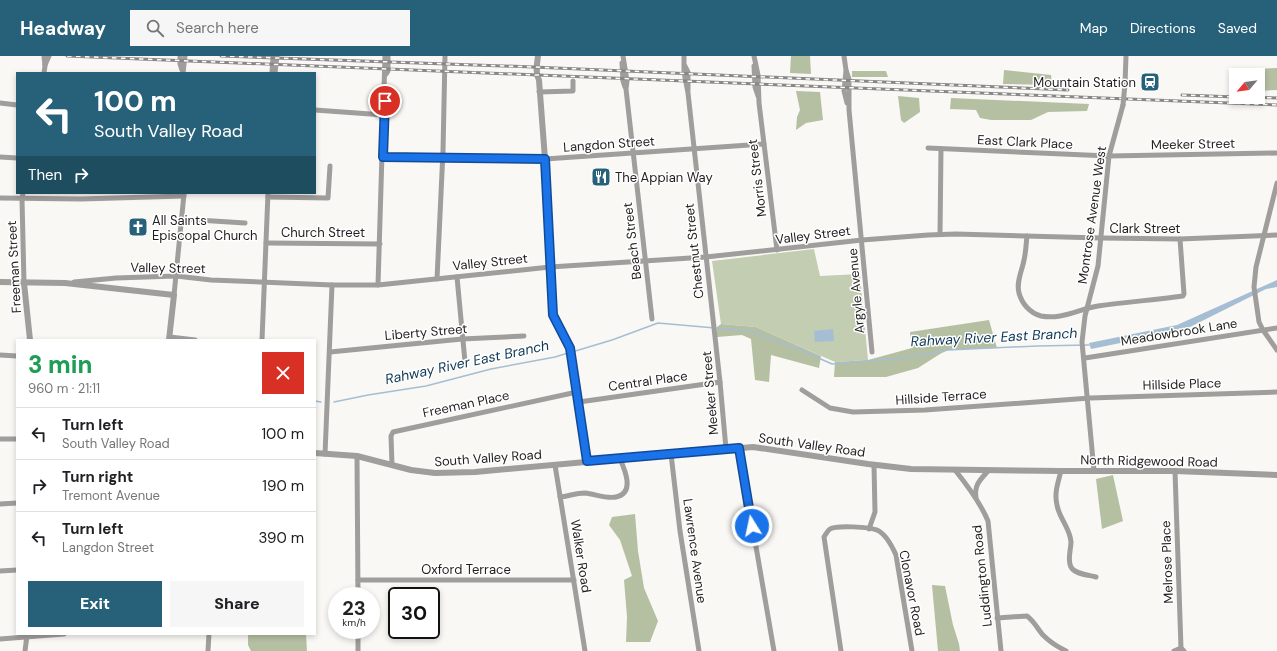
<!DOCTYPE html>
<html lang="en">
<head>
<meta charset="utf-8">
<style>
	body { margin:0; font-family:"DM Sans",sans-serif; background:#f6f6f6; color:#202124; height:100vh; display:flex; flex-direction:column; font-size:15px; white-space:nowrap }
	* { box-sizing:border-box; margin:0 }
	p { font-size:13px; color:#757577 }
	.icon { flex:none; width:22px; height:22px; fill:none; stroke:currentColor; stroke-width:2; stroke-linecap:round; stroke-linejoin:round }
	.map { position:relative; flex:1; overflow:hidden }
	.drawer { position:absolute; left:16px; top:283px; width:300px; height:296px; display:flex; flex-direction:column; background:#fff; border-radius:0px; box-shadow:0 2px 6px #0003 }
	.drawer>* { flex:none }
	.hud { position:absolute; left:16px; top:16px; width:300px; height:122px; border-radius:0px; box-shadow:0 2px 6px #0003; background:#266179; color:#fff; overflow:hidden }
	.needle { width:26px; rotate:241deg }
	.tools { position:absolute; left:1229px; top:12px; display:grid; gap:8px }
	.tools a { display:grid; place-items:center; width:36px; height:36px; border-radius:0px; background:#fff; box-shadow:0 2px 6px #0003; font-size:20px }
	.speed { position:absolute; left:328px; top:531px; display:flex; gap:8px; font-size:20px; font-weight:700; text-align:center }
	.speed>* { display:grid; place-content:center; width:52px; height:52px; border-radius:50%; background:#fff; box-shadow:0 2px 6px #0003; line-height:1 }
	.speed small { font-size:10px; font-weight:400 }
	.speed .limit { border:2px solid #111; border-radius:6px; background:#fff; color:#111 }
	.pin { position:absolute; display:grid; place-items:center; width:34px; height:34px; color:#fff; margin:-17px; border:2px solid #fff; border-radius:50%; box-shadow:0 1px 4px #0007 }
	.me { position:absolute; width:44px; margin:-22px; rotate:350deg; stroke-linejoin:round; filter:drop-shadow(0 0 3px #0008) }
	.turn { display:flex; align-items:center; gap:14px; height:84px; padding:0 12px; font-size:18px }
	.turn .icon { width:52px; height:52px; stroke-width:2.5 }
	.turn b { display:block; font-size:28px; line-height:34px }
	.then { display:flex; align-items:center; height:38px; padding:0 12px; background:#0003; gap:8px; font-size:15px }
	.round { display:grid; place-items:center; flex:none; width:42px; height:42px; border-radius:0px; background:#f6f6f6 }
	.head { display:flex; align-items:center; justify-content:space-between; height:68px; padding:0 12px }
	h1 { font-size:24px; font-weight:800; line-height:30px; color:#1e9e55 }
	.action { display:flex; gap:8px; margin-top:auto; padding:8px 12px }
	.action a { flex:1; height:46px; border-radius:0px; background:#266179; color:#fff; font-size:16px; font-weight:800; line-height:46px; text-align:center }
	.action a+a { background:#f6f6f6; color:#202124 }
	ul { padding:0; list-style:none }
	li { display:flex; align-items:center; gap:12px; height:52px; padding:0 12px; border-top:1px solid #e0e0e0 }
	li div { flex:1 }
	li b { display:block; font-size:15px }
	li em { font-style:normal }
	header { display:flex; align-items:center; gap:24px; box-sizing:border-box; height:56px; padding:0 20px; background:#266179; color:#fff }
	header strong { font-size:19px }
	nav { display:flex; gap:22px; margin-inline-start:auto; font-size:14px }
	.search { width:280px; height:36px; background:#f6f6f6; display:flex; align-items:center; gap:10px; box-sizing:border-box; padding:0 14px; border-radius:0px; color:#757577; font-size:15px }
	.map>svg:first-child { display:block }
	.green { fill:#c3cdb2 }
	.forest { fill:#b5bfa2 }
	.water { fill:#a5bed3 }
	.lines { fill:none; stroke-linecap:round; stroke-linejoin:round }
	.stream { stroke:#a5bed3; stroke-width:1.5 }
	.minor { stroke:#9f9e9d; stroke-width:5 }
	.tertiary { stroke:#9f9e9d; stroke-width:6 }
	.rail-casing { stroke:#888785; stroke-width:3 }
	.rail { stroke:#fff; stroke-width:1.5; stroke-dasharray:4.5; stroke-linecap:butt }
	.minor-bridge { stroke:#9f9e9d; stroke-width:5 }
	.route-casing { stroke:#114b97; stroke-width:10 }
	.route { stroke:#1a73e8; stroke-width:7 }
	.labels { text-anchor:middle; dominant-baseline:central; stroke-width:3; stroke-linejoin:round; paint-order:stroke }
	.poi-label { font-size:13px; fill:#201f1e; stroke:#fff; text-anchor:start }
	.street-label { font-size:13px; fill:#201f1e; stroke:#fff }
	.water-label { font-size:14px; font-style:italic; fill:#0e3856; stroke:#fff }
</style>
</head>
<body>
<header>
<strong>Headway</strong>
<div class="search"><svg class="icon" aria-label="search" viewBox="0 0 24 24"><circle cx="10" cy="10" r="6"/><path d="M15 15l6 6"/></svg>Search here</div>
<nav><a>Map</a><a>Directions</a><a>Saved</a></nav>
</header>
<div class="map">
<svg width="1277" height="595" viewBox="0 0 1277 595">
	<rect width="100%" height="100%" fill="#f9f8f5"/>
	<polygon class="green" points="814,193 820,220 860,218 868,304 835,306 756,271 721,268 712,205"/>
	<g class="forest">
		<polygon points="791,0 810,0 811,18 790,17"/>
		<polygon points="1277,12 1277,34 1258,35 1258,19 1248,19 1249,13"/>
		<polygon points="1004,14 1051,19 1052,29 1003,28"/>
		<polygon points="852,15 886,15 888,21 852,21"/>
		<polygon points="796,35 820,36 823,64 806,67 796,74 797,61 800,54"/>
		<polygon points="898,40 919,42 920,56 904,67 901,64"/>
		<polygon points="951,42 1089,48 1087,55 1048,56 1031,64 991,64 980,62 976,54 950,53"/>
		<polygon points="989,264 997,292 948,294 940,298 918,312 886,321 834,321 835,306 868,304 912,292 910,276"/>
		<polygon points="721,268 756,271 821,300 819,312 771,299 769,326 755,324 751,283 742,279 717,281 717,271"/>
		<polygon points="1113,419 1123,465 1102,473 1096,423"/>
		<polygon points="635,458 638,495 644,532 658,565 650,586 626,586 627,561 624,524 632,520 620,484 609,469 612,461"/>
		<polygon points="932,529 945,530 953,569 959,588 960,595 938,595"/>
		<polygon points="248,578 306,578 307,595 251,595 248,589"/>
	</g>
	<g class="water">
		<polygon points="1277,224 1277,231 1266,233 1184,274 1091,293 1089,287 1177,269"/>
		<polygon points="833,273 834,285 815,286 814,275"/>
	</g>
	<g class="lines">
		<g class="stream">
			<polyline points="572,296 612,284 658,267 749,275 796,292 832,308 902,302 948,294 1037,290 1089,289"/>
			<polyline points="315,345 321,346"/>
			<polyline points="334,346 368,339 426,330 491,313 555,301 568,297"/>
		</g>
		<g class="minor">
			<polyline points="180,0 180,8 182,14"/>
			<polyline points="623,0 627,25 626,33 652,263"/>
			<polyline points="684,0 684,16 688,37 720,326 726,393"/>
			<polyline points="754,0 758,19 759,47 777,194"/>
			<polyline points="844,0 846,14 849,23 849,54 872,296"/>
			<polyline points="622,7 623,25 625,31"/>
			<polyline points="45,9 49,0"/>
			<polyline points="685,10 688,16 688,34"/>
			<polyline points="754,10 755,31 758,40"/>
			<polyline points="846,15 844,35 847,47"/>
			<polyline points="44,17 45,10 44,0"/>
			<polyline points="183,17 185,0"/>
			<polyline points="272,17 273,0"/>
			<polyline points="275,17 277,0"/>
			<polyline points="386,18 388,15 388,0"/>
			<polyline points="1125,28 1126,0"/>
			<polyline points="539,36 573,35 573,25"/>
			<polyline points="0,47 17,49"/>
			<polyline points="315,54 384,59"/>
			<polyline points="928,92 1109,100 1277,97"/>
			<polyline points="0,101 17,102"/>
			<polyline points="383,101 545,103 764,88"/>
			<polyline points="1277,127 1256,211 1254,231 1259,266 1263,274 1277,294"/>
			<polyline points="23,137 22,143 24,227"/>
			<polyline points="268,141 328,142 330,110"/>
			<polyline points="0,142 81,143 184,140"/>
			<polyline points="182,163 245,167"/>
			<polyline points="940,178 941,93"/>
			<path d="M1027,180C1026,188 1026,196 1024,204C1022,215 1016,226 1019,237C1022,248 1030,257 1041,260C1061,264 1079,253 1098,250C1126,246 1154,244 1183,240L1184,238L1180,183"/>
			<polyline points="266,187 380,188"/>
			<polyline points="457,221 465,306"/>
			<polyline points="437,223 443,95 445,0"/>
			<polyline points="74,226 116,222 176,220 211,224 332,229 378,229 550,211 706,201 862,184 928,179 956,178 1101,182 1180,183 1277,179"/>
			<polyline points="378,229 385,0"/>
			<polyline points="174,239 184,138"/>
			<polyline points="170,281 195,284"/>
			<polyline points="262,284 268,137"/>
			<polyline points="330,296 462,283 524,280"/>
			<polyline points="0,299 17,300"/>
			<polyline points="1085,302 1277,272"/>
			<polyline points="802,334 830,352 853,356 925,354 1090,342 1277,336"/>
			<polyline points="579,346 720,326"/>
			<polyline points="0,383 17,383"/>
			<polyline points="739,392 774,595"/>
			<polyline points="325,398 332,229"/>
			<polyline points="671,398 680,475 699,595"/>
			<polyline points="357,400 358,540"/>
			<polyline points="392,409 391,380 393,376 577,336"/>
			<polyline points="555,409 585,595"/>
			<path d="M955,414C967,429 981,448 988,465L1001,595"/>
			<path d="M1061,415C1058,427 1054,437 1057,449C1059,462 1070,472 1071,486C1071,493 1067,504 1071,511C1074,518 1089,519 1096,521"/>
			<polyline points="1094,415 1082,286 1085,260 1098,210 1109,100 1123,49"/>
			<polyline points="1175,415 1181,592 1184,595"/>
			<path d="M560,441C568,440 577,437 585,437C595,438 606,443 616,441C635,437 625,414 620,403"/>
			<path d="M976,442C974,429 980,424 988,415"/>
			<polyline points="0,448 17,447"/>
			<polyline points="869,473 875,456 874,409"/>
			<polyline points="0,515 17,514"/>
			<polyline points="358,524 574,524"/>
			<path d="M997,562L1027,560C1035,566 1038,574 1044,580C1050,586 1058,591 1066,595"/>
			<polyline points="358,574 358,595"/>
			<polyline points="0,583 64,578"/>
			<polyline points="25,595 27,579"/>
			<polyline points="208,595 209,578"/>
			<path d="M841,595L824,481C826,478 827,475 830,473C836,469 870,471 877,474C886,478 892,490 896,499L912,595"/>
			<polyline points="1174,595 1181,592"/>
		</g>
		<g class="tertiary">
			<path d="M538,0C537,8 535,17 539,24L545,103L553,259L570,292L587,405"/>
			<polyline points="0,226 65,227 174,239 169,284"/>
			<polyline points="24,227 30,284"/>
			<polyline points="315,397 357,400 411,414 435,417 475,416 753,391 868,408 911,413 1061,415 1175,415 1277,419"/>
		</g>
		<g class="rail-casing">
			<g id="rail">
				<polyline points="67,0 1277,49"/>
				<polyline points="221,0 533,11 1068,34"/>
				<polyline points="1182,39 1236,41"/>
				<polyline points="1240,41 1277,42"/>
			</g>
		</g>
		<use href="#rail" class="rail"/>
		<polyline class="minor-bridge" points="1123,49 1125,28"/>
	</g>
	<g class="lines">
		<g class="route-casing">
			<polyline id="route" points="385,45 383,101 545,103 553,259 570,292 587,405 739,392 752,470"/>
		</g>
		<use href="#route" class="route"/>
	</g>
	<defs>
		<g id="station-square" transform="scale(1)"><rect x="-9" y="-9" width="18" height="18" rx="4" fill="#266179" stroke="#fff"/><path d="M-3-6H3Q5-6 5-4V2Q5 4 3 4L4.5 6H3L1.5 4h-3L-3 6H-4.5L-3 4Q-5 4-5 2V-4Q-5-6-3-6ZM-3.5-4v3h7v-3ZM-3.5 1v1.5H-2V1ZM2 1v1.5H3.5V1Z" fill="#fff"/></g>
		<g id="restaurant-square" transform="scale(1)"><rect x="-9" y="-9" width="18" height="18" rx="4" fill="#266179" stroke="#fff"/><path d="M-5-6h1v4h1v-4h1v4h1v-4h1v5L-1.5 .5V6h-2V.5L-5-1ZM5-6V6H3V1.5H1.5Q1.5-4 5-6Z" fill="#fff"/></g>
		<g id="church-square" transform="scale(1)"><rect x="-9" y="-9" width="18" height="18" rx="4" fill="#266179" stroke="#fff"/><path d="M-1.2-6h2.4v3.5h3.3v2.4h-3.3V6h-2.4V-.1h-3.3v-2.4h3.3Z" fill="#fff"/></g>
	</defs>
	<g fill-rule="evenodd">
		<use href="#station-square" x="1150" y="26"/>
		<use href="#restaurant-square" x="601" y="121"/>
		<use href="#church-square" x="138" y="171"/>
	</g>
	<g class="labels">
		<g class="poi-label">
			<text x="1136" y="26" text-anchor="end">Mountain Station</text>
			<text x="615" y="121">The Appian Way</text>
			<text x="152" y="164">All Saints<tspan x="152" dy="15">Episcopal Church</tspan></text>
		</g>
		<g class="street-label">
			<text transform="translate(1025 86) rotate(3)">East Clark Place</text>
			<text transform="translate(609 88) rotate(-4)">Langdon Street</text>
			<text transform="translate(1193 88) rotate(-1)">Meeker Street</text>
			<text transform="translate(757 122) rotate(-97)">Morris Street</text>
			<text transform="translate(1092 159) rotate(-82)">Montrose Avenue West</text>
			<text x="1145" y="172">Clark Street</text>
			<text x="323" y="176">Church Street</text>
			<text transform="translate(813 179) rotate(-7)">Valley Street</text>
			<text transform="translate(632 185) rotate(-97)">Beach Street</text>
			<text transform="translate(694 195) rotate(-96)">Chestnut Street</text>
			<text transform="translate(490 206) rotate(-6)">Valley Street</text>
			<text transform="translate(14 211) rotate(-93)">Freeman Street</text>
			<text transform="translate(168 212) rotate(1)">Valley Street</text>
			<text transform="translate(856 235) rotate(-95)">Argyle Avenue</text>
			<text transform="translate(426 276) rotate(-5)">Liberty Street</text>
			<text transform="translate(1179 276) rotate(-9)">Meadowbrook Lane</text>
			<text transform="translate(648 325) rotate(-8)">Central Place</text>
			<text transform="translate(1182 328) rotate(-2)">Hillside Place</text>
			<text transform="translate(710 337) rotate(-95)">Meeker Street</text>
			<text transform="translate(941 341) rotate(-4)">Hillside Terrace</text>
			<text transform="translate(466 348) rotate(-12)">Freeman Place</text>
			<text transform="translate(812 389) rotate(8)">South Valley Road</text>
			<text transform="translate(488 402) rotate(-4)">South Valley Road</text>
			<text transform="translate(1149 405) rotate(1)">North Ridgewood Road</text>
			<text transform="translate(695 495) rotate(82)">Lawrence Avenue</text>
			<text transform="translate(581 500) rotate(81)">Walker Road</text>
			<text transform="translate(1167 506) rotate(-92)">Melrose Place</text>
			<text x="466" y="513">Oxford Terrace</text>
			<text transform="translate(982 520) rotate(-96)">Luddington Road</text>
			<text transform="translate(912 537) rotate(79)">Clonavor Road</text>
		</g>
		<g class="water-label">
			<text transform="translate(994 281) rotate(-3)">Rahway River East Branch</text>
			<text transform="translate(467 306) rotate(-12)">Rahway River East Branch</text>
		</g>
	</g>
</svg>
<div class="tools">
<a><svg class="needle" viewBox="-14 -14 28 28"><path d="M0-13l5 13h-10z" fill="#e53935"/><path d="M0 13l5-13h-10z" fill="#757577"/></svg></a>
</div>
<div class="speed"><div>23<small>km/h</small></div><div class="limit">30</div></div>
<div class="pin" style="left:385px;top:45px;background:#d93025"><svg class="icon" aria-label="arrive" viewBox="0 0 24 24"><path d="M6 21V4h12l-3 4 3 4H6"/></svg></div>
<svg class="me" style="left:752px;top:470px" viewBox="-20 -20 40 40"><circle r="17" fill="#1a73e8" stroke="#fff" stroke-width="3"/><path d="M0-11L8 9 0 5-8 9z" fill="#fff"/></svg>
<div class="hud">
<div class="turn"><svg class="icon" aria-label="left" viewBox="0 0 24 24"><path d="M17 20v-9H6M10 6l-5 5 5 5"/></svg><div><b>100 m</b>South Valley Road</div></div>
<div class="then">Then<svg class="icon" aria-label="right" viewBox="0 0 24 24"><path d="M7 20v-9h11M14 6l5 5-5 5"/></svg></div>
</div>
<section class="drawer">
<div class="head"><div><h1>3 min</h1><p>960 m · 21:11</p></div><a class="round" style="background:#d93025;color:#fff"><svg class="icon" aria-label="close" viewBox="0 0 24 24"><path d="M6 6l12 12M18 6L6 18"/></svg></a></div>
<ul>
<li><svg class="icon" aria-label="left" viewBox="0 0 24 24"><path d="M17 20v-9H6M10 6l-5 5 5 5"/></svg><div><b>Turn left</b><p>South Valley Road</p></div><em>100 m</em></li>
<li><svg class="icon" aria-label="right" viewBox="0 0 24 24"><path d="M7 20v-9h11M14 6l5 5-5 5"/></svg><div><b>Turn right</b><p>Tremont Avenue</p></div><em>190 m</em></li>
<li><svg class="icon" aria-label="left" viewBox="0 0 24 24"><path d="M17 20v-9H6M10 6l-5 5 5 5"/></svg><div><b>Turn left</b><p>Langdon Street</p></div><em>390 m</em></li>
</ul>
<div class="action"><a>Exit</a><a>Share</a></div>
</section>
</div>
</body>
</html>
